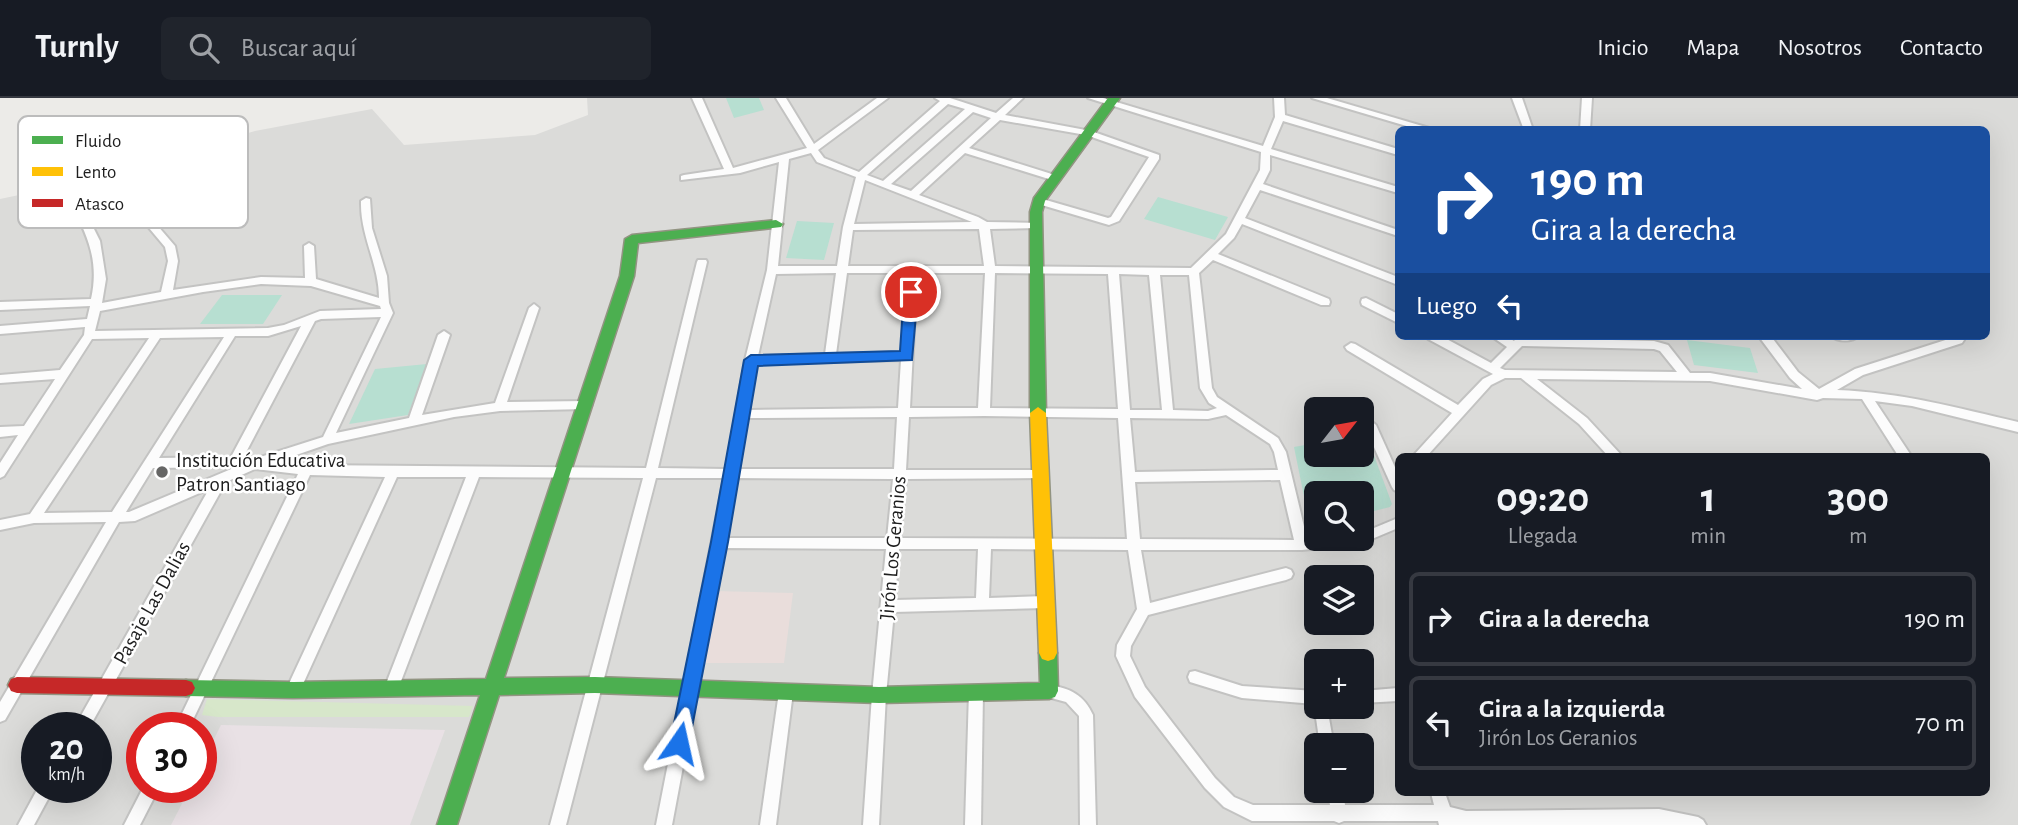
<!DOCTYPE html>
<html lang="es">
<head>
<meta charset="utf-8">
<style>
	body { margin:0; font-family:"Alegreya Sans",sans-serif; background:#20242c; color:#f1f3f6; height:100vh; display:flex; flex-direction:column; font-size:26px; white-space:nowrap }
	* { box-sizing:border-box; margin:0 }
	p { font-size:23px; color:#9ea1a6 }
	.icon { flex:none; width:38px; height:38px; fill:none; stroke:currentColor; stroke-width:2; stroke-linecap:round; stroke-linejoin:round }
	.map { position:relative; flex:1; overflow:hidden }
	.sheet { position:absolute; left:1395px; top:355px; width:595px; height:343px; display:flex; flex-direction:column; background:#171b24; border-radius:10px; box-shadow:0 7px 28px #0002 }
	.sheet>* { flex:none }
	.hud { position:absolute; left:1395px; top:28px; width:595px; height:214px; border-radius:10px; box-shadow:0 7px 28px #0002; background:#1a4fa0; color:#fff; overflow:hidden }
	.needle { width:46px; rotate:59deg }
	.tools { position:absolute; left:1304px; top:299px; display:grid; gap:14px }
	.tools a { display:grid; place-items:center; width:70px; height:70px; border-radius:10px; background:#171b24; box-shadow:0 7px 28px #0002; font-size:35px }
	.speed { position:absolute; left:21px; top:614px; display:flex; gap:14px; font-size:35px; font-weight:700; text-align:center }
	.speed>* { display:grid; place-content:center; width:91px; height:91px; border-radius:50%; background:#171b24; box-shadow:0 7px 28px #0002; line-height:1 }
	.speed small { font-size:18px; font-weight:400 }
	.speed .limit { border:10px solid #d22; background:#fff; color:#111 }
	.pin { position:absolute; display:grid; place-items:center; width:60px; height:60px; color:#fff; margin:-30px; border:4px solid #fff; border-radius:50%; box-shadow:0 2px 7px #0007 }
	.me { position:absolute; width:77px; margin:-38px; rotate:11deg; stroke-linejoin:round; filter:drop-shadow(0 0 5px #0008) }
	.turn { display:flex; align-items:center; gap:24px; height:147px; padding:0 21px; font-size:32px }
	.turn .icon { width:91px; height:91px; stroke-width:2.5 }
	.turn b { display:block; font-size:49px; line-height:60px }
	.then { display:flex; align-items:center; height:66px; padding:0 21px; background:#0003; gap:14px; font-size:26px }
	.eta { display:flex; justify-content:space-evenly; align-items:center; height:119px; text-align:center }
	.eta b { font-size:42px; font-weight:600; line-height:49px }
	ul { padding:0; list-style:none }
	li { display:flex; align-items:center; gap:21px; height:94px; margin:0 14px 10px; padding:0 7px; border:4px solid #363941; border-radius:10px }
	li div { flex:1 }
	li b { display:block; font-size:26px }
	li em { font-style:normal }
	header { display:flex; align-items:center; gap:42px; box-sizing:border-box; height:98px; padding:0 35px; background:#171b24; border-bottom:2px solid #363941 }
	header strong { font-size:33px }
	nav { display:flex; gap:38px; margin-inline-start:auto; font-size:24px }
	.search { width:490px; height:63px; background:#20242c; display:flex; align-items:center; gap:18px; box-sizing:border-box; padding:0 24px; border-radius:10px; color:#9ea1a6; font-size:26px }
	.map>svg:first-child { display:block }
	.residential { fill:#dbdbd9; fill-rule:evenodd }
	.commercial { fill:#e9dddb }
	.industrial { fill:#e9e1e5 }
	.grass { fill:#d7e7ca }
	.pitch { fill:#b7dfd1 }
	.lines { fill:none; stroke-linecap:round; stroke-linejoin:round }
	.street-casing { stroke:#c3c3c2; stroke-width:4 }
	.fast-casing { stroke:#929482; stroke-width:3 }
	.slow-casing { stroke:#929482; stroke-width:3 }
	.jam-casing { stroke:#929482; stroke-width:3 }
	.street { fill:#fcfcfc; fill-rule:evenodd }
	.fast { fill:#4caf50; fill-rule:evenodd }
	.slow { fill:#ffc107; fill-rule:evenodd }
	.jam { fill:#c62828; fill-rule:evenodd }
	.route { fill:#1a73e8; stroke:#114b97; stroke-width:2 }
	.poi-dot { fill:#666665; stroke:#fff; stroke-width:2.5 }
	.labels { text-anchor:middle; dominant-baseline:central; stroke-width:5; stroke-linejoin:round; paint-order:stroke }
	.poi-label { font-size:21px; fill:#1e1e1e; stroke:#fff; text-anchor:start }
	.street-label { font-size:21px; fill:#1e1e1e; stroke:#fff }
	.key { fill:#fff; stroke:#bcbcbc; stroke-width:2 }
	.key-label { font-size:19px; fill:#1e1e1e }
</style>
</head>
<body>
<header>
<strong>Turnly</strong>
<div class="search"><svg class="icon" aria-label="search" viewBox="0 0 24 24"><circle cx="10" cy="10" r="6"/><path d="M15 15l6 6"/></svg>Buscar aquí</div>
<nav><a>Inicio</a><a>Mapa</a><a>Nosotros</a><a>Contacto</a></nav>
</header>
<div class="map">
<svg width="2018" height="727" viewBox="0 0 2018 727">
	<rect width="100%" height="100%" fill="#ecebe8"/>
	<path class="residential" d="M587,0H2018V727H0V101L81,84L255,33L372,11L404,47L535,37L588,17ZM1398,32H1986V238H1398ZM1316,312H1362V357H1316ZM1398,359H1986V695H1398ZM1316,396H1362V441H1316ZM1316,480H1362V525H1316ZM1316,564H1362V609H1316ZM37,630H96V690H37ZM142,630H201V690H142ZM1316,648H1362V693H1316Z"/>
	<polygon class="commercial" points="714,493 793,495 784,565 701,565"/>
	<polygon class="industrial" points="221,627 445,632 410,727 171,727 190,690 201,690 201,667"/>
	<polygon class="grass" points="207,601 473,608 469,619 218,619 202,617"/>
	<g class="pitch">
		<polygon points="726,0 759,0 764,12 734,20"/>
		<polygon points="1158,99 1228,119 1215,142 1144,121"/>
		<polygon points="797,123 834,125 824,162 786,160"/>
		<polygon points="222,197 282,197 263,226 200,226"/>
		<polygon points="1687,242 1750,250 1758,275 1694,267"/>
		<polygon points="427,266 408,317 349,326 375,271"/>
		<polygon points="1366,336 1392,406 1390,409 1362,416 1362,396 1316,396 1316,426 1310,428 1294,349 1316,345 1316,357 1362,357 1362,337"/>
	</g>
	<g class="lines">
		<g class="street-casing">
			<g id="street">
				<path d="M692,0H702L733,70L807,50L776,0H786L814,46L877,0H888L818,52L824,60L859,74L940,3L935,0H950L996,15L1013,0H1023L1005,17L1091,33L1159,57V61L1119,123L1109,127L1035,105L1034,103L1039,100L1108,120L1111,119L1149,59L1086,37L1000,22L969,50L1058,78V82H1052L965,55L919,97L978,119L987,124L1041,125V129L1037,130L990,131L995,168L1191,170L1226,136L1260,72L1261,54L1088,0H1103L1263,48L1275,19L1274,0H1284L1285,17L1398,51V57L1283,23L1271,51L1398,89V95L1270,57V72L1263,86L1398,132V138L1260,92L1245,120L1398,179V187L1242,126L1234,140L1218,156L1329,201L1330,204L1329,207H1321L1213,162L1199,175L1212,290L1217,299L1278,340L1286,354L1307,441H1362V435L1398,420V430L1360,446L1302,452H1141L1150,505L1286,470L1291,472L1293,476L1291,480L1286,482L1148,517L1131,548L1130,558L1145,589L1215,680L1234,699L1253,707H1330L1327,693H1343L1345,707H1434L1431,695H1445L1450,709L1466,713L1659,711L1698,719L1703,722L1706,727H1439L1438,723H1344L1339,725L1334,723H1252L1224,709L1205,690L1135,599L1116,558L1117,547L1137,511L1128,452L991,451L989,500L1045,498L1050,500L1052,504L1050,508L1045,510L894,514L886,597L879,727H863L872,597L886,451L724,450L672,727H656L724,380H656L566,727H550L643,380L479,379L398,591L396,596L391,597L386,596L384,591L466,379H397L298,597L293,598L288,597L286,592L385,379L310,377L189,630H175L298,376L255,371L226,384L89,630H74L209,391L135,423L119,424L5,622L0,624V604L106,424L34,425L0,432V422L30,416L149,240L92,241L4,378L0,380V365L18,337L0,339V329L24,328L55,281L0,285V277L60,272L84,237L85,229L0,236V228L87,221L90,208L0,212V204L91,201C99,165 89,141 73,109L74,107H82L100,143L106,181L102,205L161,194L168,163L165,149L118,93L123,90L126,91L175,148L178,163L173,192L261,179L305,180L304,148L309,145L314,148L316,181L379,200C379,166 360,138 361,103L366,100L370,101L372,130L387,178L389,205L393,215L336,335L409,320L438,237L444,233L450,237L422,317L495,305L529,210L534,206L539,210L507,304L586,303L592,307L586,311L500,313L454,319L328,346L276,364L306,367L646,370L697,164L698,162H706L707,164L658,370L726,371L745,262L767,172L779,64L740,75L681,82V78L684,77L724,71ZM948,6L965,11L883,83L867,77ZM973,14L991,20L911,93L891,86ZM811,55L817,64L856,79L843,129L837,168H778L789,61ZM865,82L972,124L854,126ZM979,131L984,168H848L853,132ZM836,175L825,256L758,258L776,176ZM847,175H907L902,254L836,256ZM917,175H985L978,310H910ZM995,175L1108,176L1118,311L990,310ZM1119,176L1149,177L1162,312H1130ZM1160,177H1189L1200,290L1209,305L1217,310L1208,313L1173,312ZM261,186L311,188L380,208L381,211L320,213L284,227L268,230L95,233L100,213L203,194ZM381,219L323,339L254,361L243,360L315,223L321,221ZM301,228L231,359L159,360L235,238H268ZM224,239L112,414L44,415L160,240ZM901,262L898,310L748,312L756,266ZM1226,317L1270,346L1274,354L1278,372L1135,374L1130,320L1208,321ZM984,318L1118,320L1127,441L900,440L906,381L1045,380L1047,377L1045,374L1041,372H906L909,319ZM897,319L894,371H738L747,320ZM236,369L129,414H126L153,370ZM736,380L893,381L887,440H726ZM1280,382L1294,442L1140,441L1135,384ZM899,451H978L976,500L895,502Z"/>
				<polygon points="1312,0 1327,0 1436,32 1420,32"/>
				<polygon points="1512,0 1522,0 1533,32 1524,32"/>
				<polygon points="1582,0 1592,0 1590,32 1580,32"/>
				<polygon points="1366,200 1398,216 1398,225 1362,207 1361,204 1362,201"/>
				<path d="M1426,238H1441L1491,265L1507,249L1491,238H1506L1514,243L1518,238H1527L1528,240L1654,243L1668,247L1690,275H1710L1802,291L1790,280L1760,240L1762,238H1775L1773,241L1798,274L1819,291L1855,271L1958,238L1962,239L1964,242L1962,245L1863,277L1837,292C1899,294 1958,310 2018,324V334L1912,308L1875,303L1912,359H1899L1862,301L1823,300L1817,302L1710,283L1537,281L1587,320L1623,359H1609L1579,326L1521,280H1505L1491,287L1426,359H1412L1452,315L1347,252L1345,249L1351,245L1355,246L1458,307L1483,281L1493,276L1428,241ZM1522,248L1654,251L1660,253L1677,274L1505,272L1500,270Z"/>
				<path d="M1832,238H1858C1853,244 1837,244 1832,238Z"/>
				<polygon points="1370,322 1376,327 1398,376 1398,394 1394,392 1392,389 1364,327"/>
				<polygon points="1195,573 1242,588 1316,593 1316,609 1327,609 1334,648 1320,648 1314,606 1242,600 1190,584 1188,579 1190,574"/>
				<path d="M1049,587C1070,590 1084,597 1093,617L1096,727H1080L1079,618L1066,604L1044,598L1042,593L1044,588Z"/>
				<polygon points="786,588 791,589 793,594 776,727 760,727 779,594 781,589"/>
				<polygon points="976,588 981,589 983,594 981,727 965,727 969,594 971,589"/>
				<polygon points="1398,590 1398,603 1362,605 1362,593"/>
				<polygon points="38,690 54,690 34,727 18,727"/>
				<polygon points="143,690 159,690 140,727 124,727"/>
			</g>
		</g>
		<g class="fast-casing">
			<g id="fast">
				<polygon points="1108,0 1120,0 1045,103 1042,114 1046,315 1038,321 1030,315 1030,114 1034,100"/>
				<polygon points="776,122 783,126 781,129 638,145 634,178 504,580 595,579 879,589 1040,585 1039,555 1042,549 1048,547 1054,549 1057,555 1058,593 1055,599 1049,601 879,605 595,595 499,597 457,727 437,727 480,597 293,600 186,598 180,596 177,590 180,584 186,582 293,584 486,581 620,178 625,141 632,137"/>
			</g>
		</g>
		<g class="slow-casing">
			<polygon id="slow" points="1038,309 1046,315 1057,555 1054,561 1048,563 1042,561 1039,555 1030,315"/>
		</g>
		<g class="jam-casing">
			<polygon id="jam" points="17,579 186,582 192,584 195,590 192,596 186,598 17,595 11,593 8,587 11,581"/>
		</g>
		<use href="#street" class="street"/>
		<use href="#fast" class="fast"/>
		<use href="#slow" class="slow"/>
		<use href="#jam" class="jam"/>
	</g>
	<polygon class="route" points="911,190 918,194 912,262 758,268 728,444 689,645 686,651 679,654 672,651 670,645 711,444 744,262 751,257 900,253 904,194"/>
	<circle class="poi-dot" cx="162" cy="374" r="7"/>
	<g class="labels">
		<g class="poi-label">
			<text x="176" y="362">Institución Educativa<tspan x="176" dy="24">Patron Santiago</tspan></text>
		</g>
		<g class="street-label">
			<text transform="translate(893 450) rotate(-85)">Jirón Los Geranios</text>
			<text transform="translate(152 505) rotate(-61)">Pasaje Las Dalias</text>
		</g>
	</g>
	<rect x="18" y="18" width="230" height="112" rx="10" class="key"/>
	<rect x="32" y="38" width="31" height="8" fill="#4caf50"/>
	<rect x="32" y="69" width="31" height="9" fill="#ffc107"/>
	<rect x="32" y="101" width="31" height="8" fill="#c62828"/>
	<g class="key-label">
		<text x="75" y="49">Fluido</text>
		<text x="75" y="80">Lento</text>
		<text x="75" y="112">Atasco</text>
	</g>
</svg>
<div class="tools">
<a><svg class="needle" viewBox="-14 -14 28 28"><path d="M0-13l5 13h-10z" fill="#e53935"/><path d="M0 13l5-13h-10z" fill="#9ea1a6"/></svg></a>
<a><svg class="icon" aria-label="search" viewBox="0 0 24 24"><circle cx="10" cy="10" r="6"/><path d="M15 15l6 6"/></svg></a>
<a><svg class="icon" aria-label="layers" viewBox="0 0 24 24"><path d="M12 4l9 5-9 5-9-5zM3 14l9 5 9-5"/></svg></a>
<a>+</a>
<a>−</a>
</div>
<div class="speed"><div>20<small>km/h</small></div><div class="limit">30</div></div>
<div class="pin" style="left:911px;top:194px;background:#d93025"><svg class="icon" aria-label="arrive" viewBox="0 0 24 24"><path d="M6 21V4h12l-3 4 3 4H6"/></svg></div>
<svg class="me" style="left:679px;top:645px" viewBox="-20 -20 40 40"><path d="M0-17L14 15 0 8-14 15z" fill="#1a73e8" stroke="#fff" stroke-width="4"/></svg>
<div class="hud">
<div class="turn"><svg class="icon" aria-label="right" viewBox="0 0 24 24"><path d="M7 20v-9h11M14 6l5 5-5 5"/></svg><div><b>190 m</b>Gira a la derecha</div></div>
<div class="then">Luego<svg class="icon" aria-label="left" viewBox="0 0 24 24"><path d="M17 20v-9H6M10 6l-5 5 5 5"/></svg></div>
</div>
<section class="sheet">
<div class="eta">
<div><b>09:20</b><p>Llegada</p></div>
<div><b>1</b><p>min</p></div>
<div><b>300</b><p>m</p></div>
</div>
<ul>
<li><svg class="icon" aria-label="right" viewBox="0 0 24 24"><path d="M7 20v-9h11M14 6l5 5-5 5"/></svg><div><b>Gira a la derecha</b></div><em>190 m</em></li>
<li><svg class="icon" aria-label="left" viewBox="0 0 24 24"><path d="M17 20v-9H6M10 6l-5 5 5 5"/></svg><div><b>Gira a la izquierda</b><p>Jirón Los Geranios</p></div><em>70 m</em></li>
</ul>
</section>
</div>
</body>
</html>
